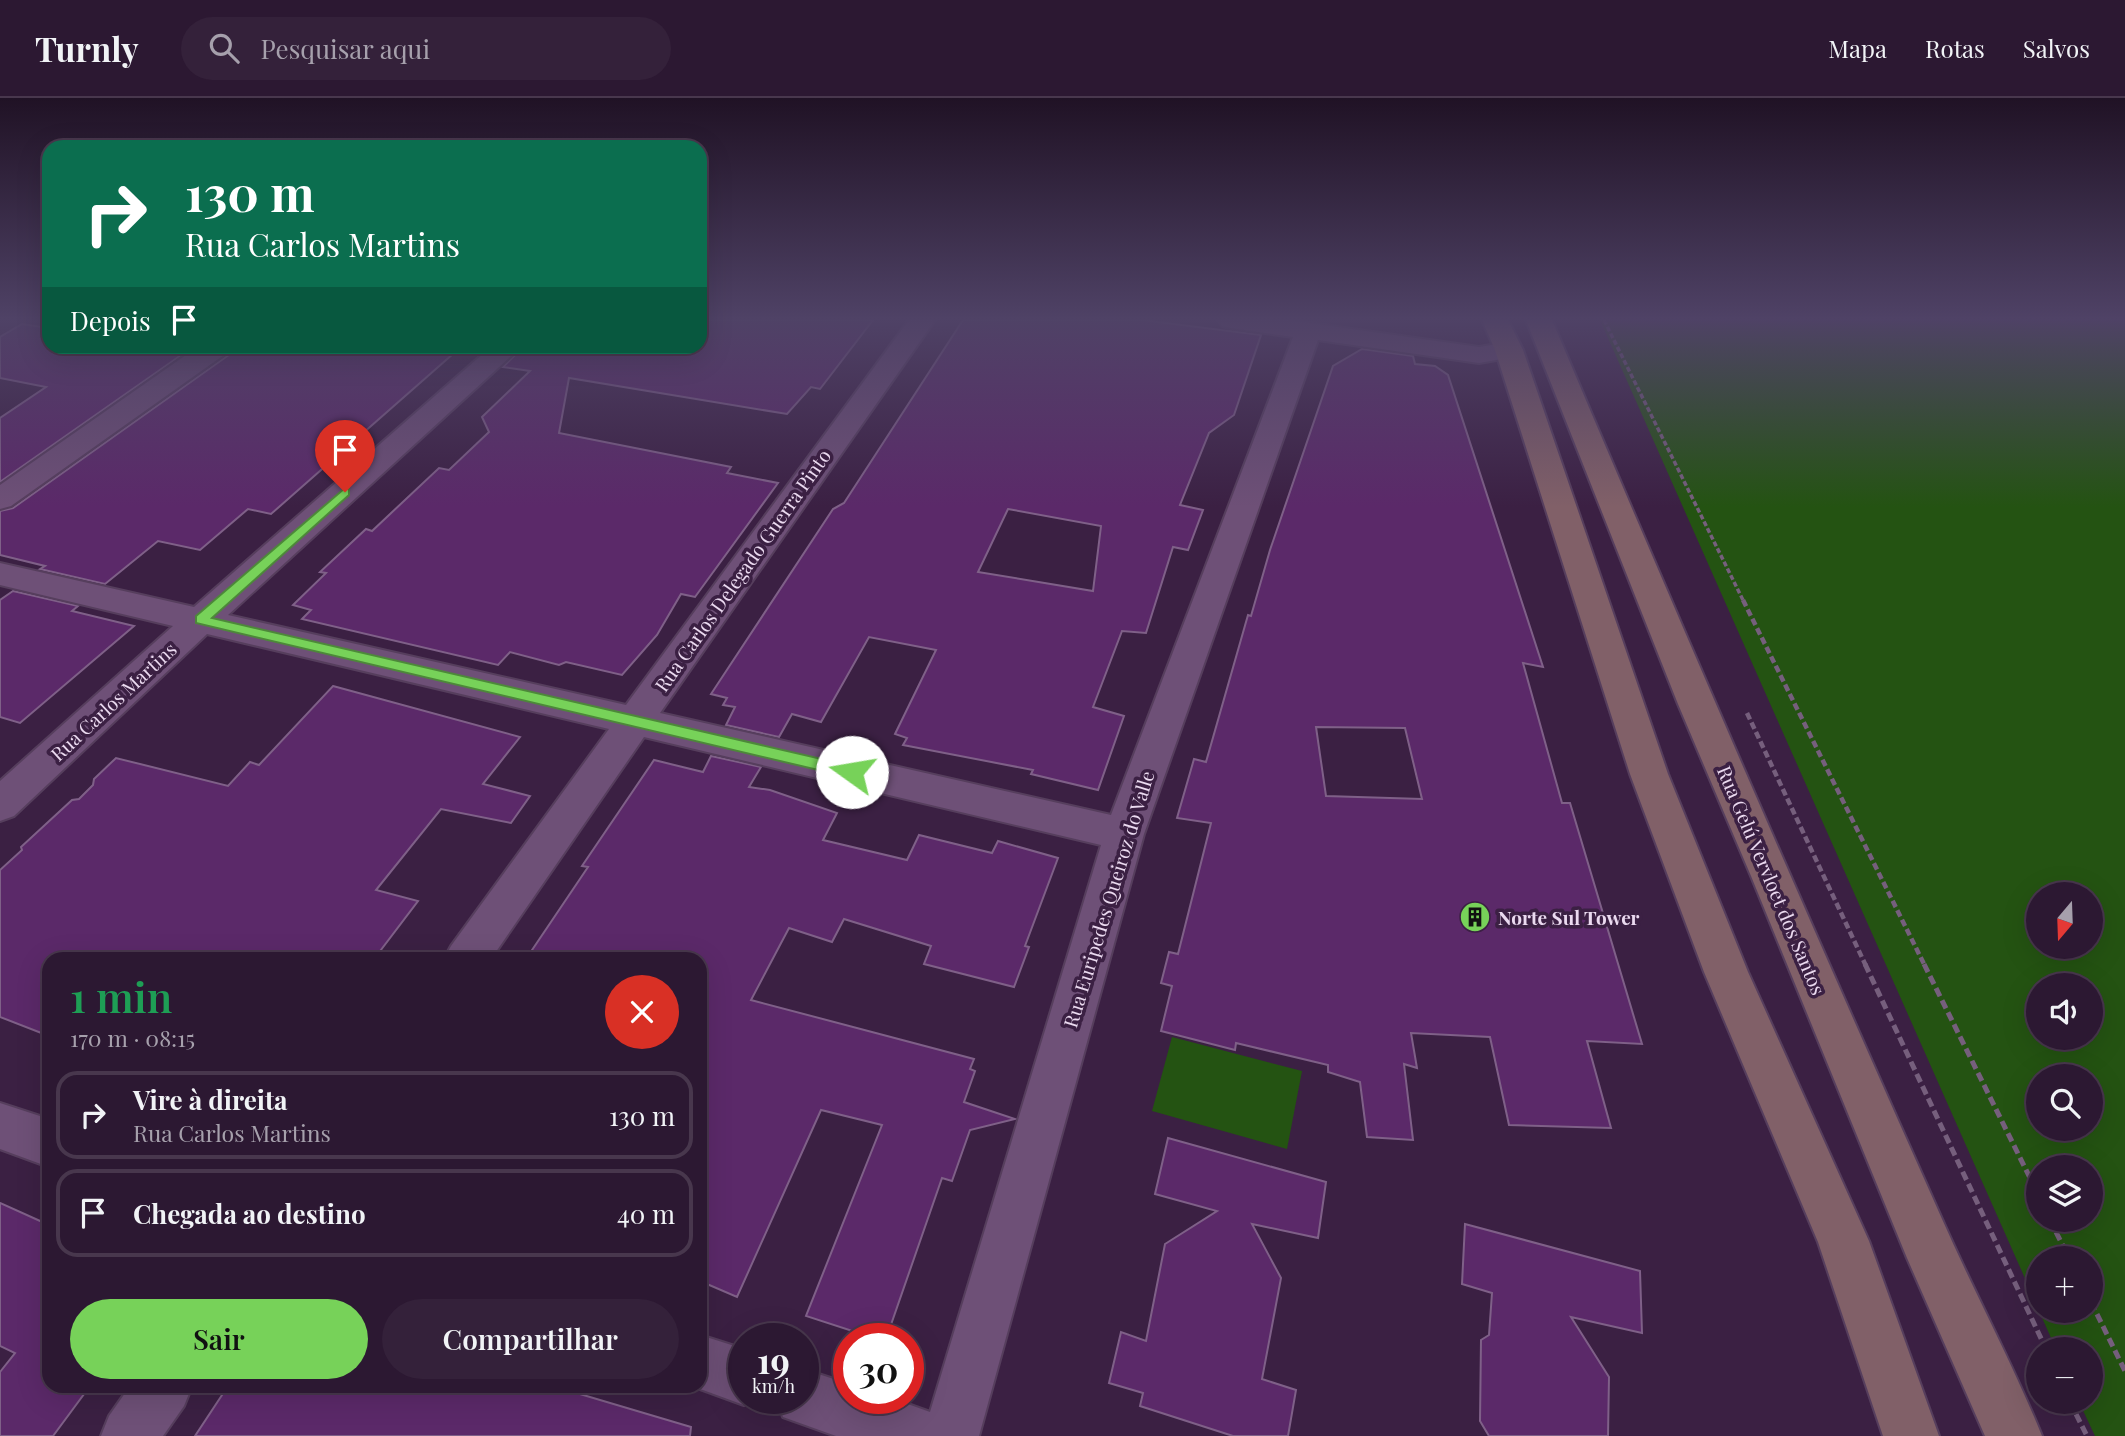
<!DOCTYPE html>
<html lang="pt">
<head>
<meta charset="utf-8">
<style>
	body { margin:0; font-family:"Playfair Display",serif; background:#34213a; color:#f1f3f6; height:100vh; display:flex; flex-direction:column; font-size:26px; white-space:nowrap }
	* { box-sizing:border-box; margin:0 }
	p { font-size:23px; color:#a6a0ac }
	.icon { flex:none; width:38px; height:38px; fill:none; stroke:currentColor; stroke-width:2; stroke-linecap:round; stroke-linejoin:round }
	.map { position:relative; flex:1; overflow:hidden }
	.side { position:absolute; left:42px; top:854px; width:665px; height:441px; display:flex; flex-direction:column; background:#2c1832; border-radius:21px; box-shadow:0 7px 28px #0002,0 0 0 2px #48374d }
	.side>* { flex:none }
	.top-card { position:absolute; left:42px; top:42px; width:665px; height:214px; border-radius:21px; box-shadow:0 7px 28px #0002,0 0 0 2px #48374d; background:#0b6e4f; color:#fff; overflow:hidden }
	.needle { width:46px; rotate:199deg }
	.fabs { position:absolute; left:2026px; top:784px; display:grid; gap:14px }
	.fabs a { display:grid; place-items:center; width:77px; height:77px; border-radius:50%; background:#2c1832; box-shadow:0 7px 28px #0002,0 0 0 2px #48374d; font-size:35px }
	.speed { position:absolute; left:728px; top:1225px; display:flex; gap:14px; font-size:35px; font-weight:700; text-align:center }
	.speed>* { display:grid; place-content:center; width:91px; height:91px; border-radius:50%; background:#2c1832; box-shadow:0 7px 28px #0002,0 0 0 2px #48374d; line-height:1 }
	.speed small { font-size:18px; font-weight:400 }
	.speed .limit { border:10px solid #d22; background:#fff; color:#111 }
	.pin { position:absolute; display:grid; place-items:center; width:60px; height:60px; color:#fff; margin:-72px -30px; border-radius:50% 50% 50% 0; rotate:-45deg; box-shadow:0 0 7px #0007 }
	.pin .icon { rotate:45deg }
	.me { position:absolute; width:77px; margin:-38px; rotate:283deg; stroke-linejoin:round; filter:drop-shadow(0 0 5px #0008) }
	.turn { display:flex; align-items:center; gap:24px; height:147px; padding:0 28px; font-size:32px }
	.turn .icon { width:91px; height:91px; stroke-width:2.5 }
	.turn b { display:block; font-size:49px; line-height:60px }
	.then { display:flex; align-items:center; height:66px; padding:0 28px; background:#0003; gap:14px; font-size:26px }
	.round { display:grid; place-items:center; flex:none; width:74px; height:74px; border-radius:37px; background:#34213a }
	.summary { display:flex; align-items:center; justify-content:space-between; height:119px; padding:0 28px }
	h1 { font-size:42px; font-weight:600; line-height:52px; color:#1e9e55 }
	.primary-button { display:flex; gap:14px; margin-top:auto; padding:14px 28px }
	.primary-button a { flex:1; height:80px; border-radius:42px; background:#77d259; color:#111; font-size:28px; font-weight:600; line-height:80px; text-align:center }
	.primary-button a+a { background:#34213a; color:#f1f3f6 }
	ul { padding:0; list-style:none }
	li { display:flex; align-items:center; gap:21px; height:88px; margin:0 14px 10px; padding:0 14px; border:4px solid #48374d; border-radius:21px }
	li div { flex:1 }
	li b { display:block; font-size:26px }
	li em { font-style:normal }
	header { display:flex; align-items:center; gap:42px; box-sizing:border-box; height:98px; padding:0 35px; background:#2c1832; border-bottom:2px solid #48374d }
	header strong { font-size:33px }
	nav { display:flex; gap:38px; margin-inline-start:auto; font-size:24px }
	.search { width:490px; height:63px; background:#34213a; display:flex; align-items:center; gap:18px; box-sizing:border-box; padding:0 24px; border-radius:38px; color:#a6a0ac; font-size:26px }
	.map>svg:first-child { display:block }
	.green { fill:#245312; fill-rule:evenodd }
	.building { fill:#5b2969; stroke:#7f6088; stroke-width:2; fill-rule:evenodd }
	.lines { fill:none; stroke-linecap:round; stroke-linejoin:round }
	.street-casing { stroke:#563e5d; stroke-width:4 }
	.secondary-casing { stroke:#563e5d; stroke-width:4 }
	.path-far2 { stroke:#765f7d; stroke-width:3.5; stroke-dasharray:5 2.5; stroke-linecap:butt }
	.path-far1 { stroke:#765f7d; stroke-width:4.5; stroke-dasharray:7 3.5; stroke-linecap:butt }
	.path { stroke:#765f7d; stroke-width:5; stroke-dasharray:9 4.5; stroke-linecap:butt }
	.street { fill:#6e5077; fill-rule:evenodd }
	.secondary { fill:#816068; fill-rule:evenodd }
	.route { fill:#77d259; stroke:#4d883a; stroke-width:2 }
	.labels { text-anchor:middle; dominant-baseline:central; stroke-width:7; stroke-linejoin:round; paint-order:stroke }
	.street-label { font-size:19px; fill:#ebdaf0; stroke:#3b2043 }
	.poi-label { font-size:19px; font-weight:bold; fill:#ebdaf0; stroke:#3b2043; text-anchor:start }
</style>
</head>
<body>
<header>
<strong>Turnly</strong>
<div class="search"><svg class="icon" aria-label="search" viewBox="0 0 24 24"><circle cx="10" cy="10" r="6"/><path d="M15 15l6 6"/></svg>Pesquisar aqui</div>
<nav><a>Mapa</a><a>Rotas</a><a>Salvos</a></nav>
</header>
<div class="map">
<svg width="2125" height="1338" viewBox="0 0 2125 1338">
	<rect width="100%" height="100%" fill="#3b2043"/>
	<g class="green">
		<path d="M1600,222H2125V1338H2095L2079,1304H2091V1251H2056L2039,1213H2091V1160H2039V1212ZM2039,796H2091V849H2039ZM2039,887H2091V940H2039ZM2039,978H2091V1031H2039ZM2039,1069H2091V1122H2039Z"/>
		<polygon points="1172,939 1302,973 1287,1051 1152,1013"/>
	</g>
	<g class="building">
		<polygon points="700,222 873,222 820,291 811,289 787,316 569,280 559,335 731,369 727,375 778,385 695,499 681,496 657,537 622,577 566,564 559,567 510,554 498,567 302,521 311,512 293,507 326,475 320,474 366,431 372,433 439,370 449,372 489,334 482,319 530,273 503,269 524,248 700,248"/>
		<path d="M963,222H1142L1261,237L1234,317L1209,335L1180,407L1203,412L1188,452L1173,449L1146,535L1122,533L1093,609L1124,618L1098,692L1031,676L1033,672L903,647L907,640L895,636L936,552L869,539L821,624L792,616L779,639L726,627L735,609L723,607L727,600L711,596L833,411L844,405ZM1008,411L1101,428L1093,493L978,474Z"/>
		<polygon points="22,226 49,230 49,248 194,248 0,384 0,320 46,289 0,280 0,239"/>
		<polygon points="233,248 462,248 271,416 248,411 200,452 158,443 105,486 40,471 45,468 0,457 0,413 13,410 230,256"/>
		<path d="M1362,251L1413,258L1415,266L1435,268L1448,277L1543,569L1523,565L1562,705H1570L1642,946L1587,943L1611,1030L1509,1027L1490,939L1411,935L1417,970L1404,966L1413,1042L1367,1039L1360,984L1328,974V967L1236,945L1235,952L1161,933L1172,888L1161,885L1169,854L1178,856L1211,725L1177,720L1194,661L1206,664L1248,517L1251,518L1270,452L1333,268ZM1316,629L1405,630L1422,701L1326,698Z"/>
		<polygon points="13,493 78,508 72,513 134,528 20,625 0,619 0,502"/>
		<polygon points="333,588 520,639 483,686 530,698 511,725 441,711 376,792 418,803 374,861 49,861 49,938 0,919 0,772 22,752 21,749 72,702 79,701 93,687 94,681 116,660 228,688 250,664 259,667"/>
		<polygon points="711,658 761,669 749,689 770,692 837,715 823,742 907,762 919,737 992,755 998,743 1058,760 1025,848 1029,849 1014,889 924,866 931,848 844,821 832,844 789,830 751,902 974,961 970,971 975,973 964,1004 1015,1021 970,1032 952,1083 942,1080 886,1241 877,1241 806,1218 882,1027 821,1012 737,1199 700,1183 700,861 526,861 588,769 582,768 654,662 703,674"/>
		<polygon points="1168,1040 1326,1084 1318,1140 1252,1126 1281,1180 1262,1281 1296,1292 1288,1338 1233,1338 1140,1308 1143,1295 1109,1285 1121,1234 1146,1243 1165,1146 1217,1113 1155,1096"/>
		<polygon points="0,1105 49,1127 49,1288 90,1288 53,1338 0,1338 0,1274 15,1255 0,1248"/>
		<polygon points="1465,1126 1640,1173 1642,1235 1571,1219 1609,1279 1608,1338 1489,1338 1480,1323 1481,1242 1489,1237 1492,1195 1462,1186"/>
		<polygon points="228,1288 553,1288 691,1329 690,1338 195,1338"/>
	</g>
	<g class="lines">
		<g class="street-casing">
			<g id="street">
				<polygon points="909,222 935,222 660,615 1111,717 1293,239 1231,230 1222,228 1218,222 1288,222 1479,249 1509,244 1519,246 1523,252 1519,258 1479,265 1318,242 1144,736 979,1338 836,1338 783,1319 776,1300 803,1300 803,1271 849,1286 849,1300 891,1300 930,1314 1101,747 644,639 491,861 444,861 451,848 609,631 207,536 14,718 0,723 0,683 173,528 0,487 0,465 194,509 492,248 522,248 228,517 626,607"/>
				<polygon points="199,248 231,248 228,254 11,408 0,411 0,387"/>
				<polygon points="0,1005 49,1021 49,1069 0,1051"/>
				<polygon points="700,1237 744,1251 744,1300 759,1300 744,1307 692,1288 700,1288"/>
				<polygon points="130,1288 192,1288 184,1308 163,1338 101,1338 109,1318"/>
			</g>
		</g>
		<g class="secondary-casing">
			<g id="secondary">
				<polygon points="1482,222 1508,222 1523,252 1668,676 1748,874 1869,1143 1939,1338 1883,1338 1818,1144 1704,874 1630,676 1495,252"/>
				<path d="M1526,222H1552C1679,523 1809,823 1942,1121C1974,1194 2012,1264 2042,1338H1985L1907,1160L1751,778L1678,606Z"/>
			</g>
		</g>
		<polyline class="path-far2" points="1604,222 1744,504"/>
		<g class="path-far1">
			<polyline points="1743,502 1925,868"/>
			<polyline points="1747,615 1866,868"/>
		</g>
		<g class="path">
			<polyline points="1865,866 2046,1251"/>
			<polyline points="1924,866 2039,1098"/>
			<polyline points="2050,1122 2069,1160"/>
			<polyline points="2091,1204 2125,1273"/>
			<polyline points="2070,1304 2087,1338"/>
		</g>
		<use href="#street" class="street"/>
		<use href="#secondary" class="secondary"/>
	</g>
	<linearGradient id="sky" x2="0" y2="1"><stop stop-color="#201225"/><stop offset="0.54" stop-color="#4f4266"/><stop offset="1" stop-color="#4f4266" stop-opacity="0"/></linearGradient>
	<rect width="2125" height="409" fill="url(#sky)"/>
	<polygon class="route" points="345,390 349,391 349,397 212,520 852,668 857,669 860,674 857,678 852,680 196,525 196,518"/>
	<defs>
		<g id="building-disc" transform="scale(1.575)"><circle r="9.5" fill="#77d259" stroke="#3b2043"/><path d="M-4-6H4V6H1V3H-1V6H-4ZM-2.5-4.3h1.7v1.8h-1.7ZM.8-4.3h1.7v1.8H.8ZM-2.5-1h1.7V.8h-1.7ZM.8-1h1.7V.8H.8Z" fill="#111"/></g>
	</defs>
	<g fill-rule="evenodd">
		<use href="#building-disc" x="1475" y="819"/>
	</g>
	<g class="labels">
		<g class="street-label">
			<text transform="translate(742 472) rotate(-55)">Rua Carlos Delegado Guerra Pinto</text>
			<text transform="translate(113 603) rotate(-43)">Rua Carlos Martins</text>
			<text transform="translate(1772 782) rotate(67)">Rua Gelú Vervloet dos Santos</text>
			<text transform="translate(1108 801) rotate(-73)">Rua Euripedes Queiroz do Valle</text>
		</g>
		<g class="poi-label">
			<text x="1498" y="819">Norte Sul Tower</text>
		</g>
	</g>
</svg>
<div class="fabs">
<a><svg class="needle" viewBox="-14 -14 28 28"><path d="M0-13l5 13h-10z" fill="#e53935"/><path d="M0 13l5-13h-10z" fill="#a6a0ac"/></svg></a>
<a><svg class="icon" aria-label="sound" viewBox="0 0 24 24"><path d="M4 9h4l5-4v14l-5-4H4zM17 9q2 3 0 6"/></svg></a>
<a><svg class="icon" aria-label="search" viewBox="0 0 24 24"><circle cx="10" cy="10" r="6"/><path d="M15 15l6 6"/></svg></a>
<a><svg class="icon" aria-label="layers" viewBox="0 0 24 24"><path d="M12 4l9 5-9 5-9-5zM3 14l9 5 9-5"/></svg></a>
<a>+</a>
<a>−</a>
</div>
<div class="speed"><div>19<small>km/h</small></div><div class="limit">30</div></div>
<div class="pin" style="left:345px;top:394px;background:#d93025"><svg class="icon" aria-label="arrive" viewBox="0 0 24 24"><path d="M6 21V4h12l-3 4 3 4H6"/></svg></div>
<svg class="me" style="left:852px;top:674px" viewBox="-20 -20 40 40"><circle r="19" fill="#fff"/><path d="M0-13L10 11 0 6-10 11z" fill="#77d259"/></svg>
<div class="top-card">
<div class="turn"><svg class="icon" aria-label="right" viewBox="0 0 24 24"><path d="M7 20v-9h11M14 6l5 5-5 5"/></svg><div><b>130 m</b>Rua Carlos Martins</div></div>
<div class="then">Depois<svg class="icon" aria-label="arrive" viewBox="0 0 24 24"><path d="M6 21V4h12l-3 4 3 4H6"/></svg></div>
</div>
<section class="side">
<div class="summary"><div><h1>1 min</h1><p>170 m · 08:15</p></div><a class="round" style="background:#d93025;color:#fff"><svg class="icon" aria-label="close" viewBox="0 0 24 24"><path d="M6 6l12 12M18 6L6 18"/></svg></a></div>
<ul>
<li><svg class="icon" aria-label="right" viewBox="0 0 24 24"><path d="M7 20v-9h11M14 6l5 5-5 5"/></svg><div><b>Vire à direita</b><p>Rua Carlos Martins</p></div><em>130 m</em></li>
<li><svg class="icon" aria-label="arrive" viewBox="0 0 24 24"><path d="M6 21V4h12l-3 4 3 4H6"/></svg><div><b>Chegada ao destino</b></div><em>40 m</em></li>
</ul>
<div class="primary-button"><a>Sair</a><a>Compartilhar</a></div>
</section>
</div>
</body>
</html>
